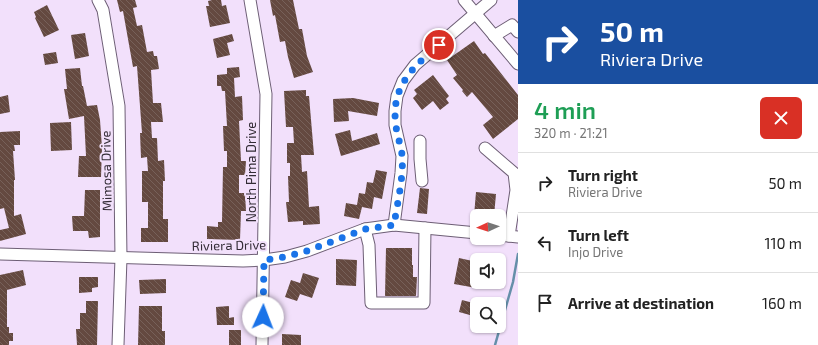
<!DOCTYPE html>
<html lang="en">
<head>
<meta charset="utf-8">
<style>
	body { margin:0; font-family:"Exo 2",sans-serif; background:#f2f2f2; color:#222; height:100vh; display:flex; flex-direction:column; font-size:15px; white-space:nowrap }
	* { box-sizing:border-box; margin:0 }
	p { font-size:13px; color:#767676 }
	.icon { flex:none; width:22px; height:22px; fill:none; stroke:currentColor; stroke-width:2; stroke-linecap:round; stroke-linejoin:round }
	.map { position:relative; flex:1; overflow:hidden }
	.sheet { display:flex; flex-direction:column; background:#fff; width:300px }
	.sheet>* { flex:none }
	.guide { background:#1a4fa0; color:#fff; overflow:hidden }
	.needle { width:26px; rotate:267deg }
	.controls { position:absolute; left:470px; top:209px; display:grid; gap:8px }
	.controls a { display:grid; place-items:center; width:36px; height:36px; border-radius:6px; background:#fff; box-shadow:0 1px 3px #0004; font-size:20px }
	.pin { position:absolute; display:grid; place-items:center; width:34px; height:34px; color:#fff; margin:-17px; border:2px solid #fff; border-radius:50%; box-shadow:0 1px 4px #0007 }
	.me { position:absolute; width:44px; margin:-22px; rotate:2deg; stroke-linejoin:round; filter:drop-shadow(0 0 3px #0008) }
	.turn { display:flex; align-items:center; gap:14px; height:84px; padding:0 16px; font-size:18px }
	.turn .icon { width:52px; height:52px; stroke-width:2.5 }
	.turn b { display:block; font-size:28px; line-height:34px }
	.round { display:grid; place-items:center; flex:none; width:42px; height:42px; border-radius:6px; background:#f2f2f2 }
	.headline { display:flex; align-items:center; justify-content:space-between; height:68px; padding:0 16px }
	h1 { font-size:24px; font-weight:600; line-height:30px; color:#1e9e55 }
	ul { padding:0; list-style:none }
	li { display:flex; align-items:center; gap:12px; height:60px; padding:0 16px; border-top:1px solid #e0e0e0 }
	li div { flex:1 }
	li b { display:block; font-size:15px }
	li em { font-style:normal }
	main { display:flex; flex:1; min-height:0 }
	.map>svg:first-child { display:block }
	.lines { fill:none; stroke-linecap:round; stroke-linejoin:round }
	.stream { stroke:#658fa9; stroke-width:2.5 }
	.building { fill:url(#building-back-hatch) }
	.minor-casing { stroke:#6d5e75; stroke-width:13 }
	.minor { stroke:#fff; stroke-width:11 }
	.route { stroke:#1a73e8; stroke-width:7; stroke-dasharray:0 12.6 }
	.labels { text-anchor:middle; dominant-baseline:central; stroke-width:4; stroke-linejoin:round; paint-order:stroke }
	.street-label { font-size:13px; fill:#332c36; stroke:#f2e0fb }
</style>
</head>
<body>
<main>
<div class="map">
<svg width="518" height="345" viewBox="0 0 518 345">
	<defs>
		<pattern id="building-back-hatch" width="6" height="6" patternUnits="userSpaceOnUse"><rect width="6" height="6" fill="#644940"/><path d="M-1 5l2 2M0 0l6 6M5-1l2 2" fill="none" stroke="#77615a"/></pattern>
	</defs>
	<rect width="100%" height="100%" fill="#f2e0fb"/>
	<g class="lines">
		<polyline class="stream" points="495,345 513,282 518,254"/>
	</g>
	<g class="building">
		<polygon points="117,0 135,0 137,7 133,8 137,26 142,25 147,52 153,51 154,56 157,56 159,69 151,70 153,103 161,103 163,122 151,122 152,138 157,138 158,161 164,160 165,181 163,181 163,219 168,219 168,242 141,242 141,228 148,228 148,202 142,202 142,171 148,171 147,157 141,158 140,133 142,133 137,66 133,67 123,11 120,12"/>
		<polygon points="212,0 221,0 222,6 226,5 230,23 210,27 206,6 209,6 208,1"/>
		<polygon points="270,0 293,0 299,29 302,29 307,56 313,72 294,78 288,57 285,41 280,42 275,15 273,16"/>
		<polygon points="47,5 59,30 44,37 35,18 36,17 34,12"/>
		<polygon points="85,33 89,56 75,59 71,35"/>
		<polygon points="232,34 234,41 227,43 230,55 217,58 213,39"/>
		<polygon points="474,41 483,54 485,53 518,95 518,119 493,139 483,125 493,117 472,92 467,97 462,91 463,90 453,78 457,75 447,60"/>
		<polygon points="56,52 58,63 45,65 43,54"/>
		<polygon points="239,67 240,77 234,78 235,97 242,96 243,120 239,121 241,161 246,161 245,175 239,175 239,193 245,193 246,211 241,211 240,240 207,239 207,226 218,227 218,222 222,222 223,167 227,167 227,151 224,151 223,126 227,126 225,91 222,91 221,86 217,86 217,75 227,74 227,68"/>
		<polygon points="80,68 82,86 83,86 87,106 97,105 100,120 102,148 101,177 78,177 79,156 86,156 84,116 69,119 64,89 67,89 65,69"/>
		<polygon points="433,75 449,96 446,99 449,103 440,110 433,101 422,110 413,98 417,94 414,90"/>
		<polygon points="306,90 306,96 309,96 314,155 301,155 302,172 307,171 309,207 319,206 320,224 303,225 303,221 288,222 286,202 289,202 288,176 290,176 290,163 287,163 287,143 294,143 293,127 286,127 284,91"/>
		<polygon points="8,95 10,112 0,114 0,97"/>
		<polygon points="353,98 379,103 377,116 348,111 349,121 334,122 333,99"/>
		<polygon points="71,122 72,150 51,151 50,123"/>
		<polygon points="350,130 352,141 377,133 380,144 341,156 335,134"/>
		<polygon points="20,131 20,145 14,145 15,151 13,151 15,180 14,180 14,216 21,214 26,234 0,241 0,230 9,228 4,208 0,209 0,132"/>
		<polygon points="376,170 387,172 382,199 374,197 372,209 362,207 359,219 344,216 346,203 357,205 359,193 365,194 367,182 373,183"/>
		<polygon points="420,188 429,189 427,214 417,213"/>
		<polygon points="85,190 100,190 100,237 89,238 88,231 73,231 72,216 84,216"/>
		<polygon points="476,192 496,194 494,216 474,216"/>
		<polygon points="386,248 412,248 412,265 413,265 413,277 417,277 416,296 385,296"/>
		<polygon points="459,258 477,262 477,282 483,282 482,289 454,284"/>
		<polygon points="336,259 357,260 356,286 336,285"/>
		<polygon points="23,270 26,285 7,290 7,327 9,327 9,333 13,333 13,341 9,341 9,345 0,345 0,275"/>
		<polygon points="303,273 319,278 312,298 300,294 297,301 285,297 291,280 300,283"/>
		<polygon points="79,277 98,277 98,287 92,288 92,292 79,293"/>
		<polygon points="166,279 166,293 140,294 139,280"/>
		<polygon points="462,300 477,304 477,317 459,312"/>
		<polygon points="86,301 98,301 97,345 77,345 76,329 80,329 80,313 86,313"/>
		<polygon points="139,306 162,306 162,331 165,331 165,345 138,345"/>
		<polygon points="229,306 229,318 234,317 234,325 217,325 216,307"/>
		<rect x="229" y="330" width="12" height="15"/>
		<polygon points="282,334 301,335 301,345 282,345"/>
	</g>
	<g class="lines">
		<g class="minor-casing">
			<g id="minor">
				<polyline points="98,0 103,10 119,106 121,258 118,345"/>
				<polyline points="250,0 266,94 262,345"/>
				<polyline points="464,0 518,64"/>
				<polyline points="494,36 512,25 518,32"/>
				<polyline points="420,141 420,159 422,181"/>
				<polyline points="485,148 514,173 516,190 509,236"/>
				<polyline points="394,225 401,173 402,156 395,125 395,111 397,96 403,81 415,65 491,0"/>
				<polyline points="365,229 369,245 371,303 424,303 425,228"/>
				<polyline points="499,235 518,237"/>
				<polyline points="0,254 243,261 264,260 285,257 307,251 365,229 394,225 477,233"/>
			</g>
		</g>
		<use href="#minor" class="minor"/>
	</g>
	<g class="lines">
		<path class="route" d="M263,317L264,260L285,257L307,251L365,229L394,225C397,205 404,176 402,155C401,145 397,136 396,126C390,87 413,67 439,45"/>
	</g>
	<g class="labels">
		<g class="street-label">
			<text transform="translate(106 171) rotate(-91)">Mimosa Drive</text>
			<text transform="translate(251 172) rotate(-90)">North Pima Drive</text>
			<text transform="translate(229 245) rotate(-1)">Riviera Drive</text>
		</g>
	</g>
</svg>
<div class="controls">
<a><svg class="needle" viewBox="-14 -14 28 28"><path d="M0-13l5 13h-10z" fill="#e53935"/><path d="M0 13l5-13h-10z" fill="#767676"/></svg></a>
<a><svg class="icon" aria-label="sound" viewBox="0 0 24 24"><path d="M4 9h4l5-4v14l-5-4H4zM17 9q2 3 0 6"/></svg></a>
<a><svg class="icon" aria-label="search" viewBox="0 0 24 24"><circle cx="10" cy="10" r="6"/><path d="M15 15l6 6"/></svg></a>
</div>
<div class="pin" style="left:439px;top:45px;background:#d93025"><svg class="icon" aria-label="arrive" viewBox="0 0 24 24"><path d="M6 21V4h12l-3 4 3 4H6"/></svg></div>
<svg class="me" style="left:263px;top:317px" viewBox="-20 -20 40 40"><circle r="19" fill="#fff"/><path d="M0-13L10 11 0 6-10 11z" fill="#1a73e8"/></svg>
</div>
<section class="sheet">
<div class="guide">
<div class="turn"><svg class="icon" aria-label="right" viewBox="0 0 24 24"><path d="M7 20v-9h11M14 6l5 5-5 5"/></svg><div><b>50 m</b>Riviera Drive</div></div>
</div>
<div class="headline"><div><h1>4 min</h1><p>320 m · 21:21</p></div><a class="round" style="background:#d93025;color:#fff"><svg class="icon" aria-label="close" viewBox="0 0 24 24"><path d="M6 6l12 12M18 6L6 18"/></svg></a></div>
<ul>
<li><svg class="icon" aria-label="right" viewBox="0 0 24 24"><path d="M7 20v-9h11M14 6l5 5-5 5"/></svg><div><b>Turn right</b><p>Riviera Drive</p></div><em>50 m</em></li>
<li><svg class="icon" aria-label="left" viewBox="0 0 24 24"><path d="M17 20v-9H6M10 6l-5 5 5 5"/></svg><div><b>Turn left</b><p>Injo Drive</p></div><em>110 m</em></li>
<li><svg class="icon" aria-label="arrive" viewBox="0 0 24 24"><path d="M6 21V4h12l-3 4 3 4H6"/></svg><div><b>Arrive at destination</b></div><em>160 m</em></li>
</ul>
</section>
</main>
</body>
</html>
